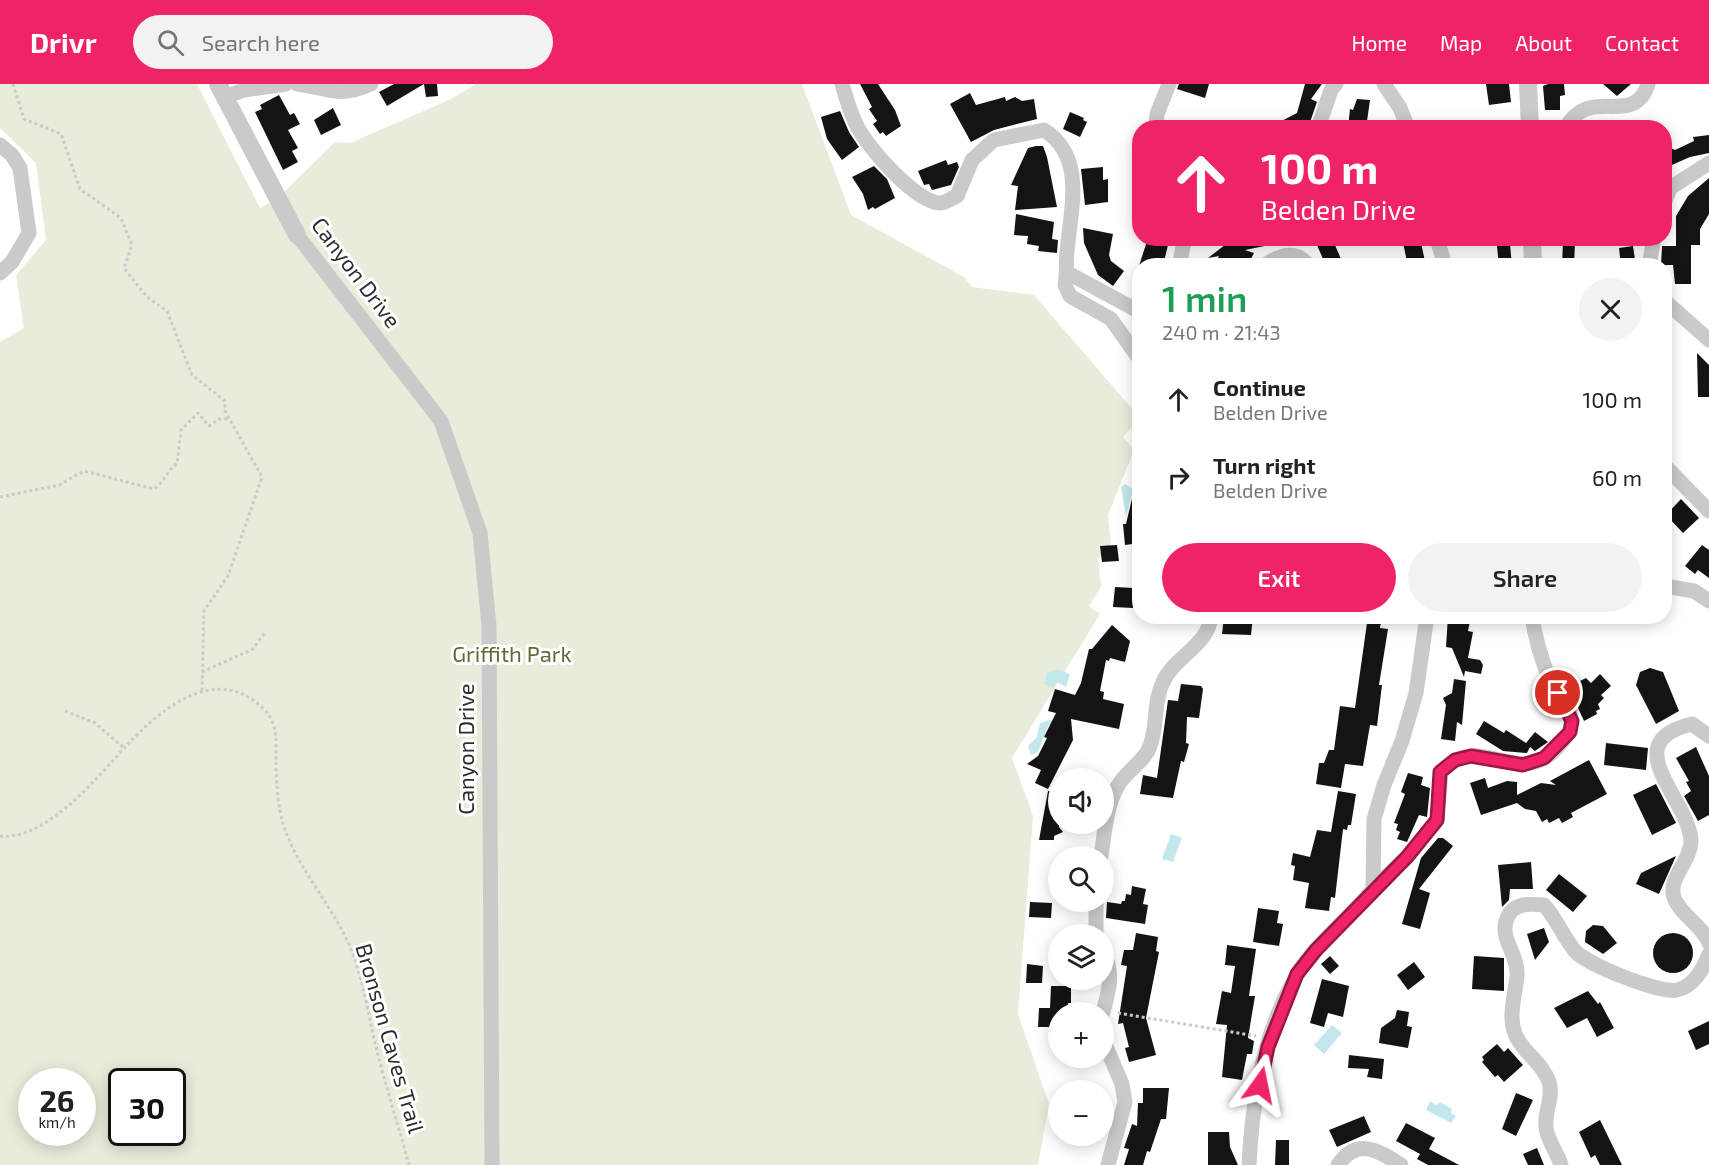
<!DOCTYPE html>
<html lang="en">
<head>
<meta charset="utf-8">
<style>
	body { margin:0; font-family:"Exo 2",sans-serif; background:#f2f2f2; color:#222; height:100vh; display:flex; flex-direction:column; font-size:22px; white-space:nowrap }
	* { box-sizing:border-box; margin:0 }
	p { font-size:20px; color:#767676 }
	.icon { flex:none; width:33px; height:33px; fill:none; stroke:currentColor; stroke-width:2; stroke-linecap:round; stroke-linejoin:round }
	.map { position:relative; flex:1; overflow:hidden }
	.panel { position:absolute; left:1132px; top:174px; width:540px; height:366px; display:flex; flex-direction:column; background:#fff; border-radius:24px; box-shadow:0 3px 15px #0003 }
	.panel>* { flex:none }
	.top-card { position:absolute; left:1132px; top:36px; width:540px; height:126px; border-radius:24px; box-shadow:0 3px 15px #0003; background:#f02464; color:#fff; overflow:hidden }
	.fabs { position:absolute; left:1048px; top:684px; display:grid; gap:12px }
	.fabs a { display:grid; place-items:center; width:66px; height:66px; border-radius:50%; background:#fff; box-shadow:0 3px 15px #0003; font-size:30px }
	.speed { position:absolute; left:18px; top:984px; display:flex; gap:12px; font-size:30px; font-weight:700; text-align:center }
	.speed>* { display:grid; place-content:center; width:78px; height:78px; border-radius:50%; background:#fff; box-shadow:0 3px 15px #0003; line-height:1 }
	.speed small { font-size:15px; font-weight:400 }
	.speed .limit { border:3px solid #111; border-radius:9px; background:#fff; color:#111 }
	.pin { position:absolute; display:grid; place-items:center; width:51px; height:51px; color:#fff; margin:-26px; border:3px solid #fff; border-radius:50%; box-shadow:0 2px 6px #0007 }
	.me { position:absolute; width:66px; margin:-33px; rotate:12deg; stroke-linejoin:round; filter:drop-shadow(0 0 4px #0008) }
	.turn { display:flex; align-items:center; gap:21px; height:126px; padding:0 30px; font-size:27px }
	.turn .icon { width:78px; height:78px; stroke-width:2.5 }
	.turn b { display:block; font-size:42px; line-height:51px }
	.round { display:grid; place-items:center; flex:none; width:63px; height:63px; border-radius:32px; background:#f2f2f2 }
	.headline { display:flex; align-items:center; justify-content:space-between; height:102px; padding:0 30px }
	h1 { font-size:36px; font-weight:600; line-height:45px; color:#1e9e55 }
	.action { display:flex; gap:12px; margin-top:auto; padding:12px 30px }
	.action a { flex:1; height:69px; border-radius:36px; background:#f02464; color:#fff; font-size:24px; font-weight:600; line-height:69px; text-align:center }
	.action a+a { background:#f2f2f2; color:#222 }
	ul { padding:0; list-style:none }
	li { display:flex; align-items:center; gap:18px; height:78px; padding:0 30px }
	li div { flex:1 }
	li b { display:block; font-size:22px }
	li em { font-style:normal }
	header { display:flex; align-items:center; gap:36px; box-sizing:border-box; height:84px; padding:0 30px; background:#f02464; color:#fff }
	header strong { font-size:28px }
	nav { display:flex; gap:33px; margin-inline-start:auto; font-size:21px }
	.search { width:420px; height:54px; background:#f2f2f2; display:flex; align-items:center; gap:15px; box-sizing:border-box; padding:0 21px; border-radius:33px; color:#767676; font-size:22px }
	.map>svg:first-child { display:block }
	.green { fill:#e8ecda; fill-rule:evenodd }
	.water { fill:#c4e7ed }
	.building { fill:#141414 }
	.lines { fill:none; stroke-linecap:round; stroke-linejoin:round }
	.path { stroke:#cacaca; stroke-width:3; stroke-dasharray:3 3; stroke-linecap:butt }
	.minor { stroke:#cacaca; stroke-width:15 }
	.tertiary { stroke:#cacaca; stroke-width:18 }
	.route-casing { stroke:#9c1741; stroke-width:15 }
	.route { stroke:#f02464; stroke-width:10 }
	.labels { text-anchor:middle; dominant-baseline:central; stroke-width:6; stroke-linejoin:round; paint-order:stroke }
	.street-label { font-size:22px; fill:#2d2d2d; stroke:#fff }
	.park-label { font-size:22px; fill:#5d6b38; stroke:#fff }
</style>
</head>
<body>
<header>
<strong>Drivr</strong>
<div class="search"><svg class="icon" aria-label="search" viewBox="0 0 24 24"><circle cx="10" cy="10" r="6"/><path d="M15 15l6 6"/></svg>Search here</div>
<nav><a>Home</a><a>Map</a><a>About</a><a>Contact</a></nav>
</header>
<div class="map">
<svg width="1709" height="1081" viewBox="0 0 1709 1081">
	<rect width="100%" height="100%" fill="#fff"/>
	<path class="green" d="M0,0H197L260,124L279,113L335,58L350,59L449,16L476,0H802L851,131L964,193L972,203L1034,211L1140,334L1123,353L1134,366L1108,431L1112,472L1098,474L1101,503L1089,522L1100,530L1012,674L1033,732L1018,930L1049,1020L1038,1081H0V258L24,244L16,191L46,156L36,79L0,44ZM32,998H82V1048H32ZM122,998H172V1048H122Z"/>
	<g class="water">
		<polygon points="1125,400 1133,405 1126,433 1121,403"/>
		<polygon points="1056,585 1070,590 1066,603 1057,598 1054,603 1044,600 1047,589"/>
		<polygon points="1057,634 1048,642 1038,668 1031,671 1028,662 1037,653 1040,639"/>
		<polygon points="1171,750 1182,754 1173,778 1162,775"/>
		<polygon points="1332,941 1342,949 1324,970 1314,961"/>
		<polygon points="1430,1017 1436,1021 1440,1018 1452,1025 1451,1029 1456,1032 1451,1039 1426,1026"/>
	</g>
	<g class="building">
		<polygon points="394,0 437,0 438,12 426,13 424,0 387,22 379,8"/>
		<polygon points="860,0 878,0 895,26 901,42 886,52 883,48 880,50 873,40 877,37 869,25 872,23"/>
		<polygon points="1179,0 1209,0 1205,14 1177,5"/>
		<polygon points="1305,0 1322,0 1311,15 1317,18 1309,41 1268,44 1297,29"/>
		<polygon points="1486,0 1509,0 1511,18 1489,21"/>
		<polygon points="1548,0 1564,0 1565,11 1560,12 1560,26 1545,26 1543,2"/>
		<polygon points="1603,0 1631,0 1617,12"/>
		<polygon points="970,9 976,21 1005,13 1006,17 1015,13 1022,17 1034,15 1037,35 994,46 971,58 950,20"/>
		<polygon points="279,11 290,31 294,29 300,40 288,46 298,64 292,67 298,78 283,86 255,28 262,25 260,21"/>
		<polygon points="1357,15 1370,16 1366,44 1348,44 1350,25 1353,26"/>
		<polygon points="333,24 341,41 321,51 314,36"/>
		<polygon points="840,27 849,48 859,63 842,76 827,55 821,33"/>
		<polygon points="1070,28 1084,34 1083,36 1087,38 1080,53 1063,45"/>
		<polygon points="1709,51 1709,69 1690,73 1665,84 1665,61 1675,66 1694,57 1693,53"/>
		<polygon points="1036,62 1043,62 1047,73 1057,123 1015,126 1018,102 1011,101 1028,64"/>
		<polygon points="946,76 948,81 957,78 959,83 951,101 932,106 929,100 924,101 918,87"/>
		<polygon points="874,82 887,95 895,114 875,125 873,123 868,126 863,110 852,93"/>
		<polygon points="1103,83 1103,96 1108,95 1108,118 1085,121 1081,85"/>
		<polygon points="1709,94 1709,130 1700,145 1700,161 1691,161 1691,200 1675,200 1673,181 1661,181 1662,162 1676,162 1676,132 1688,112"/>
		<polygon points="1016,130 1054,138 1052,155 1058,156 1057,169 1038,167 1039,162 1027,160 1028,152 1014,151"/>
		<polygon points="1083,144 1113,150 1109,171 1111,177 1124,187 1113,202 1098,191 1084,159"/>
		<polygon points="1148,154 1160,154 1168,161 1163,182 1139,182"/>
		<polygon points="1234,154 1275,154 1275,160 1245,166 1254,169 1247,182 1214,182 1219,172 1208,174"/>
		<polygon points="1314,154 1332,154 1344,182 1326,182"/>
		<polygon points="1402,154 1420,154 1426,182 1408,182"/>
		<polygon points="1563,157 1575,158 1574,182 1562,182"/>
		<polygon points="1510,160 1512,182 1499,182 1497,162"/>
		<polygon points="1633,162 1636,182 1621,182 1619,164"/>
		<polygon points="1697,269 1709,281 1709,313 1698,313"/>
		<polygon points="1135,402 1140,403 1140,459 1125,461 1123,440 1126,440"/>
		<polygon points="1681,415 1699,434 1683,449 1666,431"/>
		<polygon points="1117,461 1119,477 1102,478 1100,462"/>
		<polygon points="1702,461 1709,466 1709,494 1698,486 1695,490 1685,482"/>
		<polygon points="1115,503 1134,504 1133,524 1113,523"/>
		<polygon points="1253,532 1251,551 1222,550 1224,533"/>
		<polygon points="1368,532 1382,532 1380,544 1388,545 1379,601 1382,601 1377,642 1370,641 1363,682 1345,680 1341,704 1316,700 1319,679 1324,679 1329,666 1334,666 1340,622 1355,624"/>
		<polygon points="1448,532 1471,532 1468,547 1473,548 1468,574 1480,576 1483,581 1481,590 1465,587 1464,593 1452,564 1446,563"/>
		<polygon points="1112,541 1130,557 1125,578 1110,574 1109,577 1106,576 1100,607 1104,608 1103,615 1124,620 1119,645 1071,635 1073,656 1048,705 1035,699 1041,686 1027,680 1038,672 1047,654 1044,653 1056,629 1048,627 1055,605 1075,611 1081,599 1089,565 1092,565"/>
		<polygon points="1650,584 1663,588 1679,627 1656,640 1636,601 1640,588"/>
		<polygon points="1600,590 1611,602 1601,611 1604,614 1598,620 1600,625 1596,627 1597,630 1584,637 1574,615 1562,598 1570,592 1578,598 1586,594 1591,599"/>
		<polygon points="1454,595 1466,597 1462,641 1457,638 1455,657 1441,655 1446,621 1443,614 1452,609"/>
		<polygon points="1181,600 1201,602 1203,605 1199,634 1187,633 1186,659 1189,660 1184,678 1181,677 1173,714 1140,710 1143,691 1157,694 1168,616 1178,617"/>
		<polygon points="1484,637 1504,649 1506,646 1526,659 1535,648 1548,658 1535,667 1530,663 1527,669 1503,667 1476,650"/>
		<polygon points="1606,659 1648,664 1646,686 1604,681"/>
		<polygon points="1696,663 1709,692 1709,731 1698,737 1684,712 1691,707 1686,698 1689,697 1676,674"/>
		<polygon points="1589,676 1607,710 1571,729 1573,733 1562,739 1559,734 1549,739 1547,735 1542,738 1536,727 1525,725 1517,719 1481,731 1470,699 1485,694 1488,704 1507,697 1517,698 1517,711 1541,699 1556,701 1550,697"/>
		<polygon points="1408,689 1423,693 1421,701 1430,704 1427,733 1419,731 1407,758 1397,755 1400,748 1396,746 1398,740 1394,739 1405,710 1401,708"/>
		<polygon points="1656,700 1676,739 1652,751 1633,711"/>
		<polygon points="1048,707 1059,709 1059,743 1063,748 1054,752 1054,756 1039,756"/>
		<polygon points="1338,707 1356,710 1351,741 1348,741 1347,746 1343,745 1335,814 1331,813 1329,827 1305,824 1309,799 1293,796 1295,782 1291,781 1293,769 1310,773 1317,746 1331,748"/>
		<polygon points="1438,754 1443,754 1453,762 1419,805 1430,809 1420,845 1402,840 1421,774"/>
		<polygon points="1676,772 1659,810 1636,800 1641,789"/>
		<polygon points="1531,778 1533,805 1510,805 1509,816 1502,823 1498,781"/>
		<polygon points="1559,790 1587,812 1573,828 1546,806"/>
		<polygon points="1132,802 1146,805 1143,820 1148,821 1145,840 1106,834 1107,818 1121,820 1122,817 1125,817 1126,810 1131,811"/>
		<polygon points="1030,818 1052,819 1051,834 1029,833"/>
		<polygon points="1258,824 1279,827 1277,839 1283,840 1279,862 1253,858"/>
		<polygon points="1593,841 1603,842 1617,859 1603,870 1585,858 1586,847"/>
		<polygon points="1544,844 1549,858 1535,876 1527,850"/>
		<circle cx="1673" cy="869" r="20"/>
		<polygon points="1136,849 1158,853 1156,867 1159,868 1146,934 1156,971 1129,978 1125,964 1129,963 1123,939 1118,940 1127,882 1121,881 1124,866 1133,866"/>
		<polygon points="1227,861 1256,865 1249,912 1255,912 1248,954 1254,957 1252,970 1247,970 1242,996 1222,993 1227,941 1216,940 1222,907 1231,909 1235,882 1225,881"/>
		<polygon points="1330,872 1339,882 1330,890 1321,880"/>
		<polygon points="1474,872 1504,874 1504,907 1472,905"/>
		<polygon points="1414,878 1425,893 1408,906 1397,891"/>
		<polygon points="1027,880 1043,882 1042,899 1026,899"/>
		<polygon points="1322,895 1349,902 1343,933 1328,929 1324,943 1310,939"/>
		<polygon points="1051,902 1071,902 1071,919 1068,919 1068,928 1059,928 1059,943 1038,943 1039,924 1050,924"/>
		<polygon points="1588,907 1598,920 1600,918 1614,944 1597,953 1587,934 1567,944 1554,924"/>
		<polygon points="1397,926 1409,928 1407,942 1412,943 1408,964 1379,959 1381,944 1395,934"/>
		<polygon points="1709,937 1709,960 1696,966 1688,947"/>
		<polygon points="1497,960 1504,968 1508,964 1523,981 1504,998 1498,991 1495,993 1482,978 1484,976 1482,973"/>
		<polygon points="1349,971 1384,975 1382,995 1367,993 1369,985 1348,984"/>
		<polygon points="1143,1004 1169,1004 1166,1035 1161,1035 1150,1068 1147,1067 1143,1081 1124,1081 1129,1065 1124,1064 1132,1040 1137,1042 1138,1019 1143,1019"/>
		<polygon points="1516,1009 1533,1016 1516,1052 1502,1045"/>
		<polygon points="1364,1032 1371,1048 1337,1063 1329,1046"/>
		<polygon points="1600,1036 1622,1081 1600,1081 1595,1071 1591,1074 1579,1048"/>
		<polygon points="1406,1039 1435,1054 1429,1065 1459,1081 1428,1081 1417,1075 1420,1070 1396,1057"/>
		<polygon points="1208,1048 1229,1048 1230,1063 1238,1081 1208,1081"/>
		<polygon points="1276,1056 1289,1056 1289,1081 1275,1081"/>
		<polygon points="1537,1064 1544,1081 1528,1081 1523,1070"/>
	</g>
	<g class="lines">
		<g class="path">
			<polyline points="13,0 24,35 61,50 80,105 121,134 132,161 124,184 147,213 167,227 192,291 225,317 225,327 262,393 228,492 204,527 202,607"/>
			<path d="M0,413L59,401L84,387L154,405C165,397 168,385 177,380L181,346L198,329L209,342L219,335H230"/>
			<polyline points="202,588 253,565 266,547"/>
			<polyline points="65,627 95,639 124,664"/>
			<path d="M0,752C47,757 99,691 128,660C158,628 208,585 253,616C282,637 275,654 276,685C277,704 278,724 284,743C298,783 327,816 346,854C362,887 367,924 375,959C385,1000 398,1040 409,1081"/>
			<polyline points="1118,929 1256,952"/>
		</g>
		<g class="minor">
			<path d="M297,0C331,4 337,15 371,0"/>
			<path d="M842,0C846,13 850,28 856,40C866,62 915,118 940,119C946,119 952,114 957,112L972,76L994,56L1044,46C1087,73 1070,127 1067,168C1066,179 1067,189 1065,201L1070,212L1111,235L1140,276"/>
			<polyline points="1384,0 1400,24 1408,44"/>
			<polyline points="225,13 244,6 286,0"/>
			<polyline points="1156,44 1157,30 1169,0"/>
			<polyline points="1318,44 1331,6 1336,0"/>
			<path d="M1566,44C1589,0 1634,45 1648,0"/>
			<polyline points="0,61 12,71 20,84 29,149 12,178 0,189"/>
			<polyline points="1665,117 1670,104 1709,79"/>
			<polyline points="297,151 441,337 480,449 489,542 492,1081"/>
			<polyline points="1437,154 1445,182"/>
			<polyline points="1179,182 1185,154"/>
			<path d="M1264,182C1279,171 1296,165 1309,182"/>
			<polyline points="1649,182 1654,154"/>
			<polyline points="1068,189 1140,228"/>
			<polyline points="1665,217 1709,256"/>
			<polyline points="1665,382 1709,427"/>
			<polyline points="1665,502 1694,507 1709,517"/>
			<path d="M1709,652L1692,640C1615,658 1688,714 1691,756C1692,777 1665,796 1675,816C1683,833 1703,842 1709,859"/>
			<path d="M1101,772C1105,747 1106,718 1121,697C1129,686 1146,675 1150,662C1158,641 1153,618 1163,598C1174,573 1209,561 1211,532"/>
			<path d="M1373,805L1407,773L1437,736L1441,688C1445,685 1450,679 1455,677C1491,657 1524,705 1561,659C1566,653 1571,648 1571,639C1572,623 1555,608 1549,594C1541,574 1535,554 1532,532"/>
			<polyline points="1096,850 1096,818"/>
			<path d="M1103,928C1109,906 1114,891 1104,869"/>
			<polyline points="1104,958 1122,1000 1125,1018 1108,1081"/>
			<path d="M1249,1081C1252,1018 1264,946 1297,891C1316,858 1350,835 1373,805L1374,735L1384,701L1402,657L1416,609L1427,532"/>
			<path d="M1338,1081C1357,1053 1378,1066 1401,1081"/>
			<path d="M1561,1081C1557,1068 1547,1056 1546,1043C1544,1028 1554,1013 1549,998C1543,979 1523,969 1515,950C1508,931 1515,912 1517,892C1519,870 1497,853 1508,832C1515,818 1531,820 1544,821C1557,835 1563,853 1575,867C1586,880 1660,910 1677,906C1693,903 1704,884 1709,870"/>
		</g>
		<g class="tertiary">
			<polyline points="218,0 297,151"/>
			<polyline points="1528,0 1530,44"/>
			<polyline points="1532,154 1533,182"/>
		</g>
	</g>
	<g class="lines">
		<g class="route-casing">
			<polyline id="route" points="1260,1001 1268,963 1297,890 1316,866 1407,773 1437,736 1440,688 1455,676 1471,672 1523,681 1544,674 1570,648 1572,637 1558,609"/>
		</g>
		<use href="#route" class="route"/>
	</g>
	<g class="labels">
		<g class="street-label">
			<text transform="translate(357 188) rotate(53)">Canyon Drive</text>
			<text transform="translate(465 665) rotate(-90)">Canyon Drive</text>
			<text transform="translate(391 954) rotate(74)">Bronson Caves Trail</text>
		</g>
		<g class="park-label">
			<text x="512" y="569">Griffith Park</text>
		</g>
	</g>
</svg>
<div class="fabs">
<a><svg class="icon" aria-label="sound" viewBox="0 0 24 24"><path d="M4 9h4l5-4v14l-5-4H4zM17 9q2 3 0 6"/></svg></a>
<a><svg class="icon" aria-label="search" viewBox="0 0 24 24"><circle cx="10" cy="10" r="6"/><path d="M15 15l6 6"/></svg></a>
<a><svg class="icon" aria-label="layers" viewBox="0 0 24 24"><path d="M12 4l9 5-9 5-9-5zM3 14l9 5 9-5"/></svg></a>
<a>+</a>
<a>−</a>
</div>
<div class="speed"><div>26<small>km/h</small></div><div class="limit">30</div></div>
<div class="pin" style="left:1558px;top:609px;background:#d93025"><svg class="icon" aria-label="arrive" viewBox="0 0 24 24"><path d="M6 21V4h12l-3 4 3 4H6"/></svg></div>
<svg class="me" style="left:1260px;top:1001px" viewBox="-20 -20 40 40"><path d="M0-17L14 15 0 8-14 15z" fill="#f02464" stroke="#fff" stroke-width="4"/></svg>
<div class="top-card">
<div class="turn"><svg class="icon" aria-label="ahead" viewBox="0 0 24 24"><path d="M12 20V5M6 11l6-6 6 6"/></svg><div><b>100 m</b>Belden Drive</div></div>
</div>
<section class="panel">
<div class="headline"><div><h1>1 min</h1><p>240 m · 21:43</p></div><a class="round"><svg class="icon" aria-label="close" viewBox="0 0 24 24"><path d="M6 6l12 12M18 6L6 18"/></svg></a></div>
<ul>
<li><svg class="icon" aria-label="ahead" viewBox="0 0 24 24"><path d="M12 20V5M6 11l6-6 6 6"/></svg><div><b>Continue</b><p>Belden Drive</p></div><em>100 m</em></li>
<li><svg class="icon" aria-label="right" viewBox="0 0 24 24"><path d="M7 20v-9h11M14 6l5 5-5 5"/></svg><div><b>Turn right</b><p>Belden Drive</p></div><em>60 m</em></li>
</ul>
<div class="action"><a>Exit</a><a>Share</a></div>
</section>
</div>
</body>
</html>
